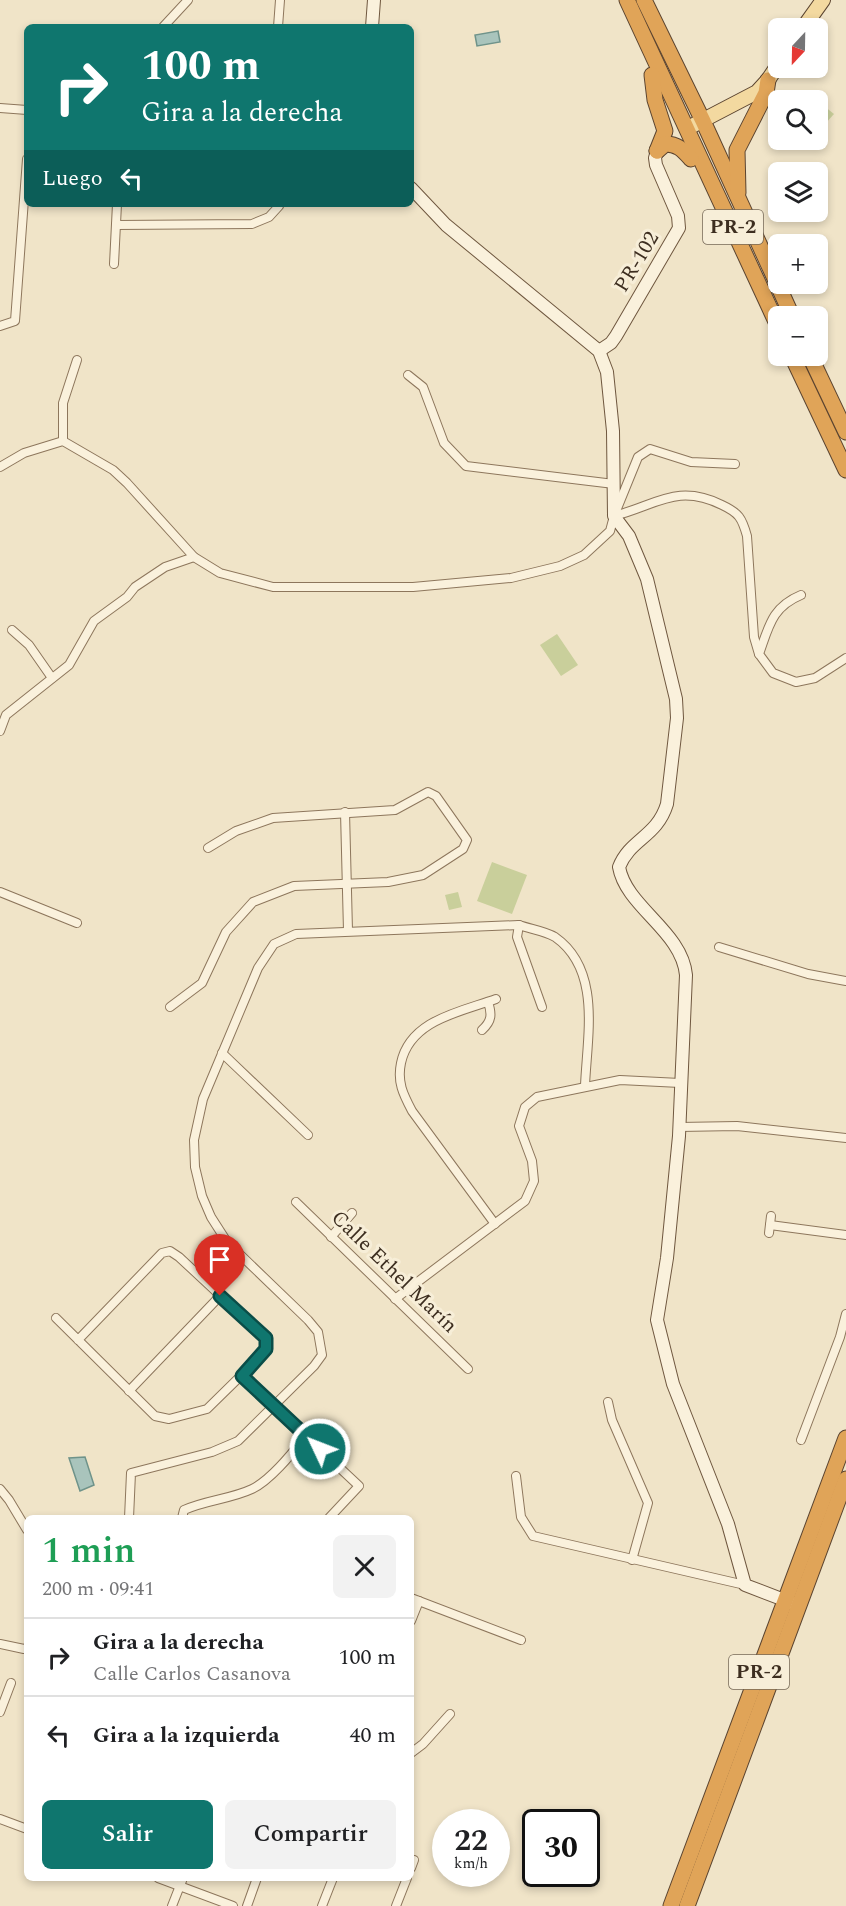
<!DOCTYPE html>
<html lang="es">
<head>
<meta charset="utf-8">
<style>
	body { margin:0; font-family:Spectral,serif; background:#f2f2f2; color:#202124; height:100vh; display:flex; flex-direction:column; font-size:22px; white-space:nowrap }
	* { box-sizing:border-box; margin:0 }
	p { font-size:20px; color:#757577 }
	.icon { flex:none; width:33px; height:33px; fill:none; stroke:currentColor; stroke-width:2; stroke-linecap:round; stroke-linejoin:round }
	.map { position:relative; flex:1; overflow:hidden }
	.details { position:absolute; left:24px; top:1515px; width:390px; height:366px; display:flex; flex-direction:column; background:#fff; border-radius:9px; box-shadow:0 3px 9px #0003 }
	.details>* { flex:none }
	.hud { position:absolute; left:24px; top:24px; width:390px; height:183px; border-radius:9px; box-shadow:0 3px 9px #0003; background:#0f766e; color:#fff; overflow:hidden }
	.needle { width:39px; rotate:202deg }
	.buttons { position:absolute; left:768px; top:18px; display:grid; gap:12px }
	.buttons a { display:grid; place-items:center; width:60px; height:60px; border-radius:9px; background:#fff; box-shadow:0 3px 9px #0003; font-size:30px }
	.speed { position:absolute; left:432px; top:1809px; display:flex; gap:12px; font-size:30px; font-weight:700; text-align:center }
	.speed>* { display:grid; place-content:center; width:78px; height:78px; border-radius:50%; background:#fff; box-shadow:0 3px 9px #0003; line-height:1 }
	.speed small { font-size:15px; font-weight:400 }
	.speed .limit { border:3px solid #111; border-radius:9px; background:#fff; color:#111 }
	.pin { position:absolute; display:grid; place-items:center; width:51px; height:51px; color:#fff; margin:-62px -26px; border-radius:50% 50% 50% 0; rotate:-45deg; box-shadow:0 0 6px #0007 }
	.pin .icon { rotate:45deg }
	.me { position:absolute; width:66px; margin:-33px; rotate:313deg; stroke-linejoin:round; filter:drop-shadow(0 0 4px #0008) }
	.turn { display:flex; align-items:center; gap:21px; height:126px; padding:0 18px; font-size:27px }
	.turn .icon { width:78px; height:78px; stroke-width:2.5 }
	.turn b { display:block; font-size:42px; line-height:51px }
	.then { display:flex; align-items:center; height:57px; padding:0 18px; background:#0003; gap:12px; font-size:22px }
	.round { display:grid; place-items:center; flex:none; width:63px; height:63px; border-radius:9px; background:#f2f2f2 }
	.summary { display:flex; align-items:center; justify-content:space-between; height:102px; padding:0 18px }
	h1 { font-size:36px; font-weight:600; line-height:45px; color:#1e9e55 }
	.cta { display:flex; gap:12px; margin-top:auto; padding:12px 18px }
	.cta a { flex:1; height:69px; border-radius:9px; background:#0f766e; color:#fff; font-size:24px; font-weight:600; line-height:69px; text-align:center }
	.cta a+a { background:#f2f2f2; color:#202124 }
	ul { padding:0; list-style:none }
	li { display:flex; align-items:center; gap:18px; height:78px; padding:0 18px; border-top:2px solid #e0e0e0 }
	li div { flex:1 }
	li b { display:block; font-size:22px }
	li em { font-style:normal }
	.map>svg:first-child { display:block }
	.green { fill:#c9cf9b }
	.water { fill:#a9c4bc; stroke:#6f938a; stroke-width:1.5 }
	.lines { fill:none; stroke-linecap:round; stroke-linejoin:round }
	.street-casing { stroke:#8d765c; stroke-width:10 }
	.secondary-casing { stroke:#6f573f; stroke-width:14 }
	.primary-casing { stroke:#5b4430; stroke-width:16 }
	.highway-casing { stroke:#5b4430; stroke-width:17 }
	.street { stroke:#faf1dc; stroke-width:8 }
	.secondary { stroke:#faf1dc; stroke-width:12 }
	.primary { stroke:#f3d9a0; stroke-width:14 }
	.highway { stroke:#e0a458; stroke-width:15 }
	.route-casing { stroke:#0a4d48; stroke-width:15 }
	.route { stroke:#0f766e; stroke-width:10 }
	.labels { text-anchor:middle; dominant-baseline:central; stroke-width:6; stroke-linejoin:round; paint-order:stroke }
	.shield { fill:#f7eed8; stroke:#756857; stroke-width:1.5 }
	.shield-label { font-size:20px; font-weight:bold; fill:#3d2e20 }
	.street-label { font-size:21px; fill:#3d2e20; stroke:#f7eed8 }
</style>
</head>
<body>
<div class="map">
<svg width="846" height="1906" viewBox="0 0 846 1906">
	<rect width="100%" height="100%" fill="#f0e4c8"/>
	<g class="green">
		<polygon points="824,106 834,114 825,124 818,117 818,114"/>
		<polygon points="557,634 578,665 561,676 540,645"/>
		<polygon points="492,862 527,875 512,914 477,901"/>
		<polygon points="458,892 462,907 449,910 445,895"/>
	</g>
	<g class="water">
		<polygon points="498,31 500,42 477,46 475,35"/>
		<polygon points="85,1457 94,1485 80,1491 69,1458"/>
	</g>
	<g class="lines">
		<g class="street-casing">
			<g id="street">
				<polyline points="163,27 188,0"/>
				<polyline points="278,27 280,0"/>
				<polyline points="0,108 27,110"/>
				<polyline points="116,225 252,224 269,217 279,206 278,204"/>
				<polyline points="114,264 117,204"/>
				<polyline points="0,326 15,321 27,159"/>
				<polyline points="408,375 423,387 444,443 466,466 614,484"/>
				<polyline points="63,441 63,403 77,360"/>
				<polyline points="0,467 24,453 63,441 113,470 127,483 194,557 220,573 273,587 413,587 511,578 560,566 584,555 610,531 614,516 638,457 650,449 691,462 735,464"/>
				<path d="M614,516C657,505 677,483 722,505C739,513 742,518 747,536L754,637L759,654"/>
				<path d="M801,595C772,607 769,626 759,654L773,673L796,682L815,678L846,658"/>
				<polyline points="12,630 29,645 52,678"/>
				<polyline points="0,731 6,715 69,665 94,621 127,597 135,587 165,567 194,557"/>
				<polyline points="345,812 348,931"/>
				<polyline points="0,892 77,923"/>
				<polyline points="519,925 517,937 542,1007"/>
				<polyline points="719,947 808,974 846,981"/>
				<polyline points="170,1007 202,983 226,932 253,902 294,886 388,882 423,875 463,849 467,840 436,796 428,792 395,810 273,818 236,831 208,848"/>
				<path d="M482,1030C492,1021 492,1014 488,1002"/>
				<polyline points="222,1053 308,1135"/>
				<polyline points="679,1127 737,1126 846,1138"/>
				<polyline points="296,1202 468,1369"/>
				<path d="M495,1224L412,1111C403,1094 397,1082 401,1063C410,1020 460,1012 496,999"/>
				<polyline points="770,1225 846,1235"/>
				<polyline points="769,1233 771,1216"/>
				<polyline points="331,1237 352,1213"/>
				<polyline points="395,1299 525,1201 534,1181 532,1161 519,1126 525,1107 537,1097 620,1080 680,1083"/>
				<polyline points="56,1318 155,1416 169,1419 207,1409 260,1357 266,1349 266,1338 179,1257 170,1251 162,1253 78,1340"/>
				<polyline points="242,1376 359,1486 329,1518"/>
				<polyline points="129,1391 220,1296"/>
				<polyline points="608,1402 612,1420 648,1503 632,1560"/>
				<polyline points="801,1440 840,1337 846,1314"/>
				<polyline points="516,1476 521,1517 533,1536 745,1585"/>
				<polyline points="0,1489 9,1500 27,1530"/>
				<path d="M129,1518L131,1473L212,1452L238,1441L314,1366L322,1355L318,1332L308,1320L227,1242L211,1217L202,1196L195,1167L194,1140L203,1099L258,968L274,944L296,934L519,925C530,929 545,931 555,937C602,970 587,1036 585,1086"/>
				<path d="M182,1518L184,1510C206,1500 231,1499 252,1489C271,1480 293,1452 306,1436"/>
				<polyline points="411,1598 521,1640"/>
				<polyline points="411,1621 419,1601"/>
				<polyline points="0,1644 24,1649 27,1648"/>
				<polyline points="0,1712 11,1683"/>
				<polyline points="411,1753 423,1744 450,1714"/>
				<polyline points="0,1819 27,1829"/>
				<polyline points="411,1868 414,1860"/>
				<polyline points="158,1878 233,1906"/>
				<polyline points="172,1906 183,1878"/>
				<polyline points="247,1906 257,1878"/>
				<polyline points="322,1906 333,1878"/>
				<polyline points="396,1906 407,1878"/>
			</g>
		</g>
		<g class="secondary-casing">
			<g id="secondary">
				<polyline points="372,27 374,0"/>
				<path d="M411,188L446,225L599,351L607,372L613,431L614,516L629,536L647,579L676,699L677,718L667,804C657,837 630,839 619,867C626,907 682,931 686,975L679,1136L667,1258L657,1320L673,1384L728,1524L745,1585L792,1603"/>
				<polyline points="599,351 611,343 616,336 679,228 678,216 656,165 655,158 657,151"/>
			</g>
		</g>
		<g class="primary-casing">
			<g id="primary">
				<polyline points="803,28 823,0"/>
				<polyline points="688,128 757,92 768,80 778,65"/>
			</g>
		</g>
		<g class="highway-casing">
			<g id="highway">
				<polyline points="627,0 778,326"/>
				<polyline points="644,0 703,121 792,316"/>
				<polyline points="652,75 655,100 665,131 657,151"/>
				<path d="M657,151L665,144C678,144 683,150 691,159"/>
				<polyline points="738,193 737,150 766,93 768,80"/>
				<polyline points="792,356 846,470"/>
				<polyline points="810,356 846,432"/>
				<polyline points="671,1906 846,1438"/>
				<polyline points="687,1906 846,1479"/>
			</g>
		</g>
		<use href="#street" class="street"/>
		<use href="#secondary" class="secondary"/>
		<use href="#primary" class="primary"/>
		<use href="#highway" class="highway"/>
	</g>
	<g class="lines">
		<g class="route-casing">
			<polyline id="route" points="220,1296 266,1338 266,1349 242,1376 320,1449"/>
		</g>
		<use href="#route" class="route"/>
	</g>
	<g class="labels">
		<g class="shield">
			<rect x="703" y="210" width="60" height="34" rx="4.5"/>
			<rect x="729" y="1655" width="60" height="34" rx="4.5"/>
		</g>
		<g class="shield-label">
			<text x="733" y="227">PR-2</text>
			<text x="759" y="1672">PR-2</text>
		</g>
		<g class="street-label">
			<text transform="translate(637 262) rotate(-59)">PR-102</text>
			<text transform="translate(394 1272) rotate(44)">Calle Ethel Marín</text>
		</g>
	</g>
</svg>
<div class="buttons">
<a><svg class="needle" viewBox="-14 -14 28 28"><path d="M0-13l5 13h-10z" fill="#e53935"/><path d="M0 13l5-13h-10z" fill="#757577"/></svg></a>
<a><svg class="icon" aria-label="search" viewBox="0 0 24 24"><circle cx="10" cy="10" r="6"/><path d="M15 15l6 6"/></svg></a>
<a><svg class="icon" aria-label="layers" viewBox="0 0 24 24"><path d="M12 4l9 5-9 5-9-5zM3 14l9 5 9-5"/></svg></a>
<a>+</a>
<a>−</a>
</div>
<div class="speed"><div>22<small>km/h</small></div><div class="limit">30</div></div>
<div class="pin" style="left:220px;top:1296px;background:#d93025"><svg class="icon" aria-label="arrive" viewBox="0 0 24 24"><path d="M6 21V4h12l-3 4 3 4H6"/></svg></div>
<svg class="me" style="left:320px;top:1449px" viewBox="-20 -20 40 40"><circle r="17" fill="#0f766e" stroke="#fff" stroke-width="3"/><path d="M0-11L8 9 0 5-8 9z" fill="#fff"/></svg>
<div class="hud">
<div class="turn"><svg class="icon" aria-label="right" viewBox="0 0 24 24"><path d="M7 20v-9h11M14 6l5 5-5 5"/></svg><div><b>100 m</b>Gira a la derecha</div></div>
<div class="then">Luego<svg class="icon" aria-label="left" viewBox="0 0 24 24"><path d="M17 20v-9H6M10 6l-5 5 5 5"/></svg></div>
</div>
<section class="details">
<div class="summary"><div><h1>1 min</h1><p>200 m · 09:41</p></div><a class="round"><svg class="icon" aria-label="close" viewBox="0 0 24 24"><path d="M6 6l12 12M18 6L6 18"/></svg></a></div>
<ul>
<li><svg class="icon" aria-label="right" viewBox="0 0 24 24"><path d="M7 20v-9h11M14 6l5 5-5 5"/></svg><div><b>Gira a la derecha</b><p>Calle Carlos Casanova</p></div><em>100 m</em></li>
<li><svg class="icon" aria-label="left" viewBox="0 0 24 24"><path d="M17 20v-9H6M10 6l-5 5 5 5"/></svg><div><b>Gira a la izquierda</b></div><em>40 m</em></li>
</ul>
<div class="cta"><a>Salir</a><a>Compartir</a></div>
</section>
</div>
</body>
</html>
